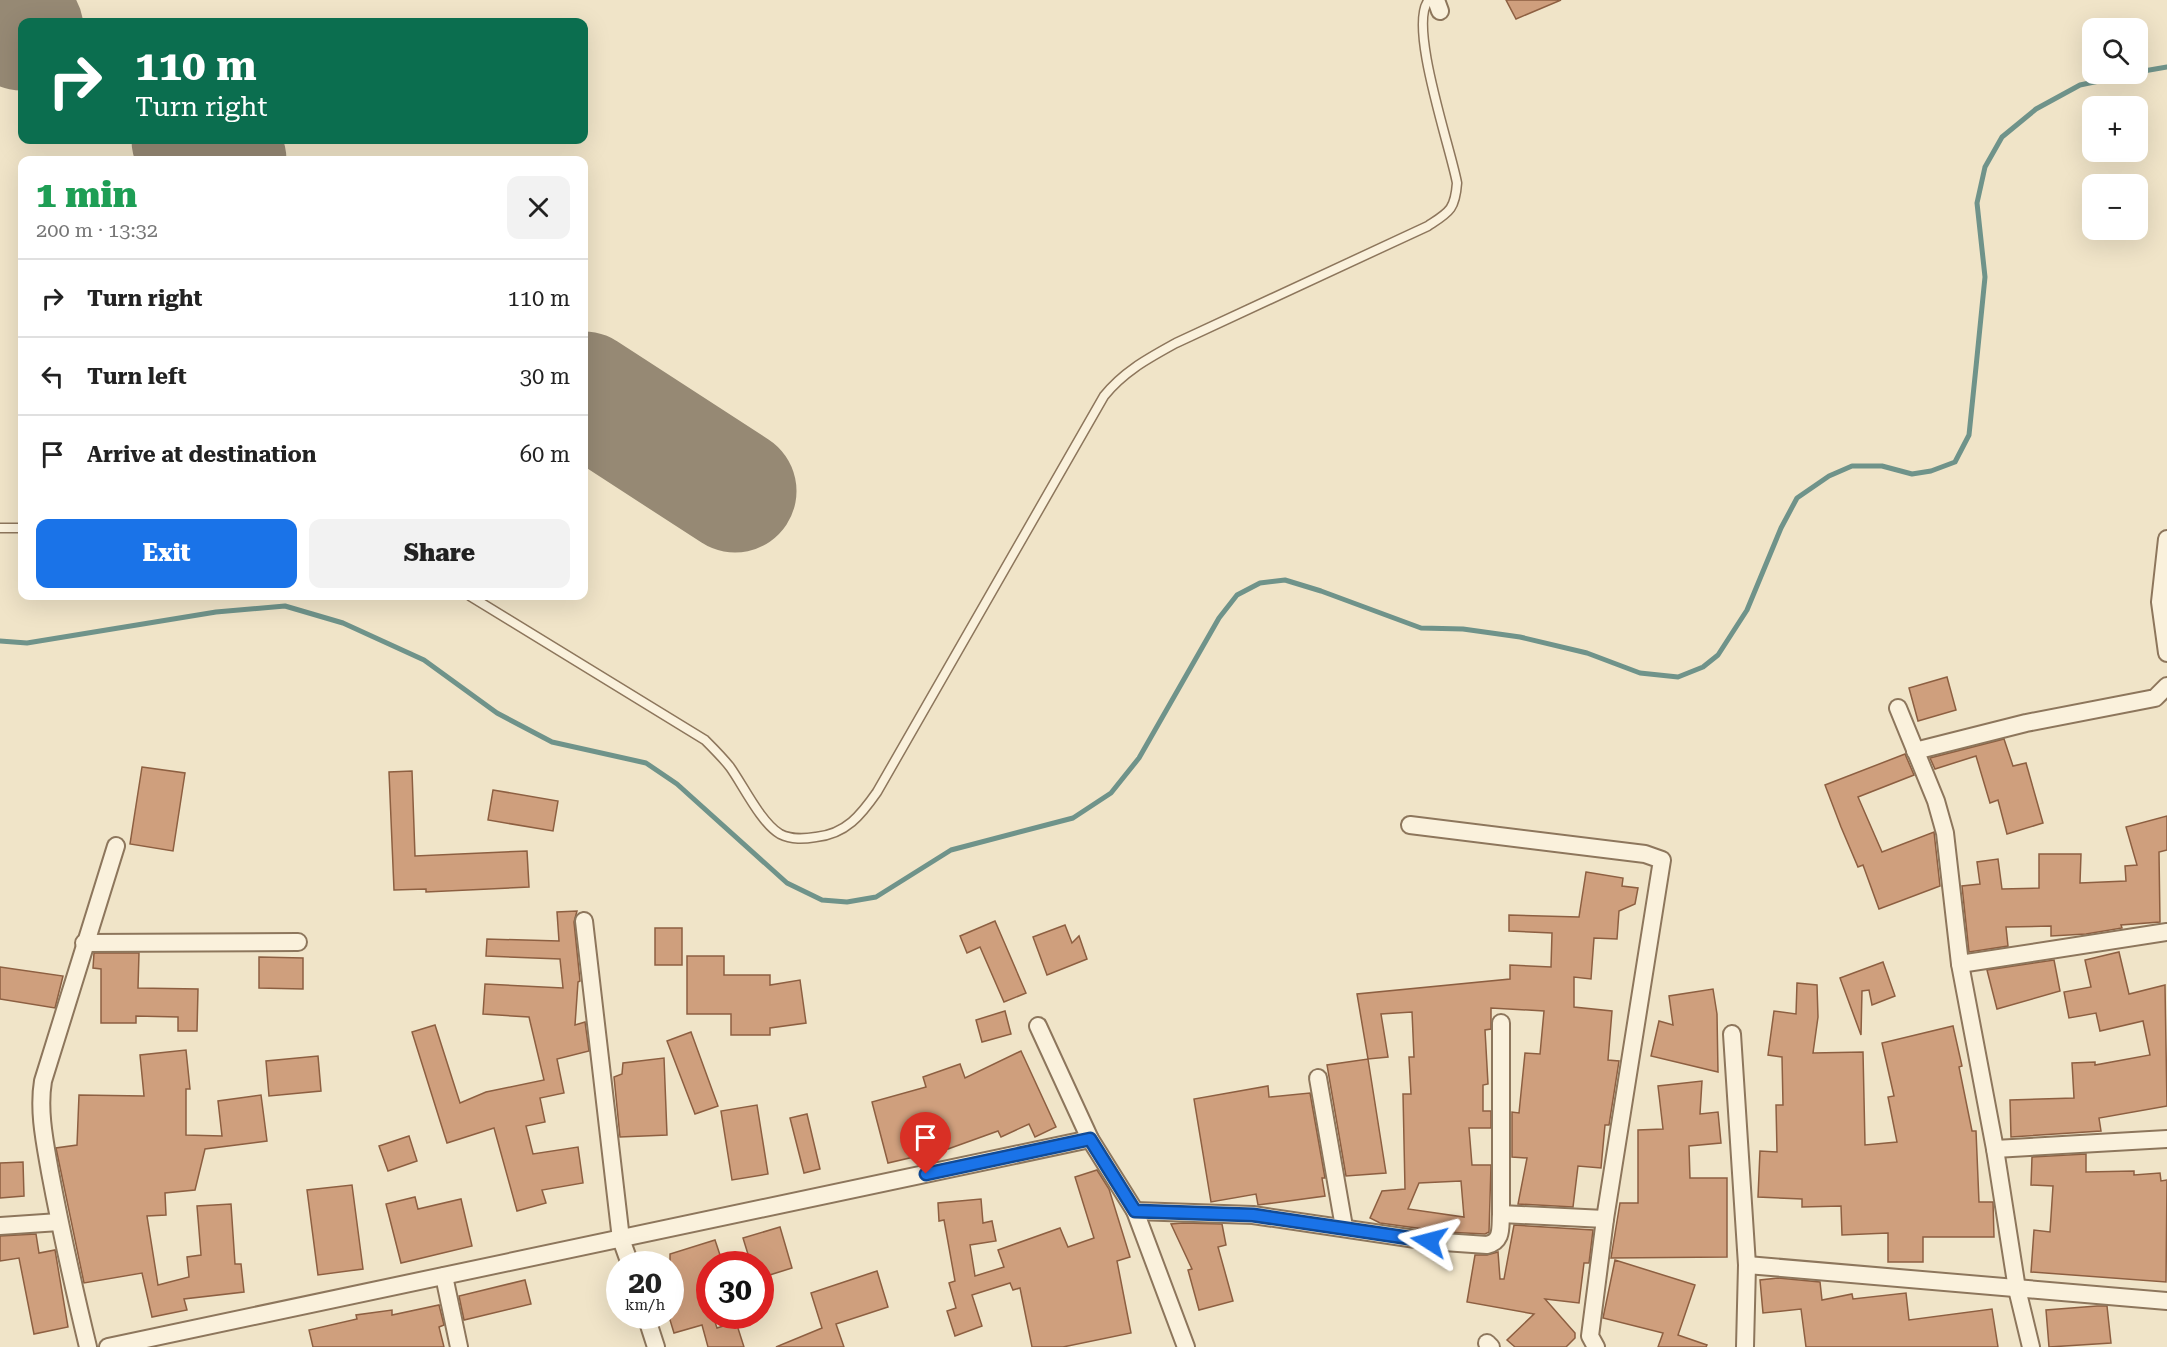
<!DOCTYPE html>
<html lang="en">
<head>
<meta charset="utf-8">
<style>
	body { margin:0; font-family:"Roboto Serif",serif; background:#f2f2f2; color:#222; height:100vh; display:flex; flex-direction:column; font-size:22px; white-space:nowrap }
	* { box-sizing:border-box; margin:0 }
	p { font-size:20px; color:#767676 }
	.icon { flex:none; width:33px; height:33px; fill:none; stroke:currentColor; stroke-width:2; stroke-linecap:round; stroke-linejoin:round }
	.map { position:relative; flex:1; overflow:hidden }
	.panel { position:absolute; left:18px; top:156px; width:570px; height:444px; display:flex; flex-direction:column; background:#fff; border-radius:12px; box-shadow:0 6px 24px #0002 }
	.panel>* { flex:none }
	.top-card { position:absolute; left:18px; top:18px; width:570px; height:126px; border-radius:12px; box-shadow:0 6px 24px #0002; background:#0b6e4f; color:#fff; overflow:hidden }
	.fabs { position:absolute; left:2082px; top:18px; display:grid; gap:12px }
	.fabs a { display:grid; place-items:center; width:66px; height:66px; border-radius:12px; background:#fff; box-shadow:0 6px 24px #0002; font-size:30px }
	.speed { position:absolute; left:606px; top:1251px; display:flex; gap:12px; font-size:30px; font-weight:700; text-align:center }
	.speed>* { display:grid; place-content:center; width:78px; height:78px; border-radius:50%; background:#fff; box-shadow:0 6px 24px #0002; line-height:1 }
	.speed small { font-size:15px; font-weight:400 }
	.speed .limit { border:9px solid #d22; background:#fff; color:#111 }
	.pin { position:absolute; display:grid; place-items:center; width:51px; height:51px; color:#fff; margin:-62px -26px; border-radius:50% 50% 50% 0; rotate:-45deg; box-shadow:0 0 6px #0007 }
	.pin .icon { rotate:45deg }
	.me { position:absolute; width:66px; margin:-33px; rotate:279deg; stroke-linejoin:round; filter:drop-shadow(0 0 4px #0008) }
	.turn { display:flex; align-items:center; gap:21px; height:126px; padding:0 18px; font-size:27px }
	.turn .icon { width:78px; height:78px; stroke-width:2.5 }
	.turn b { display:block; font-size:42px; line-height:51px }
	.round { display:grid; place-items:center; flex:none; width:63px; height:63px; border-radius:12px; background:#f2f2f2 }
	.overview { display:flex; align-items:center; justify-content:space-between; height:102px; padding:0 18px }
	h1 { font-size:36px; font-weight:800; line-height:45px; color:#1e9e55 }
	.action { display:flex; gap:12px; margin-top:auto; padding:12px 18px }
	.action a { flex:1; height:69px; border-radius:12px; background:#1a73e8; color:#fff; font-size:24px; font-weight:800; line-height:69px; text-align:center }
	.action a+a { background:#f2f2f2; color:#222 }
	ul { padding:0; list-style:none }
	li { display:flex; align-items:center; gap:18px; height:78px; padding:0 18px; border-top:2px solid #e0e0e0 }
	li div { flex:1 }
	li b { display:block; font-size:22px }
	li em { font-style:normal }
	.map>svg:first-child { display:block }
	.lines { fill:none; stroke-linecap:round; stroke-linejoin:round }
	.stream { stroke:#6f938a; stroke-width:5 }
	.runway { stroke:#968974; stroke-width:123 }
	.building { fill:#cf9f7d; stroke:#8d5f41; stroke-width:1.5; fill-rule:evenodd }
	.lane-casing { stroke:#8d765c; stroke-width:11 }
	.street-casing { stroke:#8d765c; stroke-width:20 }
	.lane { stroke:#faf1dc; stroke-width:8 }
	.street { stroke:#faf1dc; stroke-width:16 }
	.route-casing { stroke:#114b97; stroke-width:15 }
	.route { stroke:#1a73e8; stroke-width:10 }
</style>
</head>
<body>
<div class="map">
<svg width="2167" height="1347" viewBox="0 0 2167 1347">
	<rect width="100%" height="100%" fill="#f0e4c8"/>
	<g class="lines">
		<g class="stream">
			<polyline points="2138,72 2167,67"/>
			<polyline points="0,641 27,643 216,612 285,606 343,623 424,660 497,713 552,742 646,763 677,784 787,883 822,900 847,902 876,897 951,850 1073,818 1111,793 1139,758 1219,618 1237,595 1260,583 1285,580 1321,591 1421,628 1463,629 1520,637 1587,653 1640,673 1678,677 1703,667 1718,655 1747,610 1781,528 1797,498 1829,476 1852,466 1882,466 1912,474 1931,471 1955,462 1969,435 1976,367 1985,277 1977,203 1985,167 2002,137 2036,109 2080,85 2132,74"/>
		</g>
		<g class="runway">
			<polyline points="0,14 22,29"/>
			<polyline points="193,140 225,160"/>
			<polyline points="584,393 735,491"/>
		</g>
	</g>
	<g class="building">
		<polygon points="1506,0 1561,0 1516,19"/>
		<polygon points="1947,677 1956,710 1918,721 1909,688"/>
		<polygon points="2004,739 2013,766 2026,763 2043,823 2007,834 1998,800 1990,803 1976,756 1935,769 1930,758"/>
		<polygon points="1905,754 1914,775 1858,797 1882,852 1934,832 1940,886 1879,909 1863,865 1858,867 1841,827 1825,785"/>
		<polygon points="142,767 185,773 173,851 130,844"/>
		<polygon points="412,771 415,856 527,851 529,887 426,892 426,889 394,890 389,772"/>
		<polygon points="493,790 558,801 553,831 488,820"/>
		<polygon points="2167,816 2167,850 2159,852 2160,922 2121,925 2122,928 2086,934 2051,936 2051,926 2006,927 2008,946 1969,952 1962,886 1980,884 1977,862 1998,859 2002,889 2039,888 2039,854 2081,854 2080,883 2126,881 2125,866 2137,865 2126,827"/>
		<path d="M1586,872L1623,878L1622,886L1638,888L1635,904L1619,911L1617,939L1594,938L1591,979L1574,977V1007L1612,1011L1608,1060L1619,1061L1609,1125H1605L1601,1168L1578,1166L1573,1207L1518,1204L1527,1158L1512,1157V1112L1519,1113L1525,1053L1540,1054L1544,1011L1491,1008V1029L1485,1030L1488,1084L1483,1085V1111H1491V1128H1469L1472,1165H1491L1489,1232L1485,1234L1446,1232L1380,1223L1370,1218L1382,1191L1405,1189L1403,1094H1411L1409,1057H1414L1412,1012L1381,1014L1388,1057L1368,1059L1357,994L1510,979V965L1551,967L1552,933L1509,931V915L1579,917ZM1461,1181L1464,1217L1408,1209L1419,1183Z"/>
		<polygon points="577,911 574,922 580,981 578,982 575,1025 585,1022 589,1051 557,1059 564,1093 540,1098 545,1122 526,1126 533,1154 578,1147 583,1183 542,1190 546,1203 517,1211 494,1128 447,1143 412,1032 435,1025 460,1103 486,1092 544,1080 529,1017 483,1014 485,984 563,988 560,959 486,956 487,939 559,941 557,912"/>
		<polygon points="995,921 1026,993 1004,1002 980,947 967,953 960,936"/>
		<polygon points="1065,925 1072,943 1079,936 1087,959 1047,975 1033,937"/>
		<rect x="655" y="928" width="27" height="37"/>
		<polygon points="2119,952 2129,994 2165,985 2167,1106 2099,1118 2101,1131 2011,1137 2010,1100 2074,1098 2072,1063 2095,1062 2095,1065 2150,1055 2143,1021 2100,1031 2096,1013 2069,1018 2064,992 2091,987 2085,960"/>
		<polygon points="94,953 139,953 138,988 198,989 197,1031 178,1031 178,1017 136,1016 136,1023 101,1023 101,969 93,968"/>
		<polygon points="687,956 724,956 724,975 770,975 770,985 800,980 806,1023 770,1028 770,1035 731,1035 731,1014 687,1014"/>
		<polygon points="259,957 303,958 303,989 259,988"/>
		<polygon points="2054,960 2060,991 1997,1009 1987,970"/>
		<polygon points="1883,962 1895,996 1872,1005 1869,990 1862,991 1861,1035 1840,978"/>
		<polygon points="0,967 63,976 55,1008 0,999"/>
		<polygon points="1797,983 1817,985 1818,1017 1813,1053 1863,1052 1865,1145 1897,1142 1888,1097 1894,1096 1882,1043 1953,1026 1962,1066 1959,1067 1972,1131 1976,1131 1979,1202 1993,1202 1994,1237 1923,1237 1923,1262 1888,1262 1888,1233 1842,1235 1841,1206 1802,1207 1802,1199 1758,1197 1760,1151 1777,1152 1776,1105 1783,1105 1782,1057 1768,1055 1774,1011 1796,1014"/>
		<polygon points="1713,989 1717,1014 1718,1072 1651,1056 1659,1021 1673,1025 1669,996"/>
		<polygon points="1005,1011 1011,1034 982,1042 976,1020"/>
		<polygon points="691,1032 718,1106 695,1114 667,1041"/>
		<polygon points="186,1050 190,1089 186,1089 186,1135 222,1136 218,1101 261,1095 267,1141 205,1149 195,1190 165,1193 166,1215 147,1216 158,1285 189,1277 187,1257 201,1255 197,1206 231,1204 235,1264 241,1264 244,1292 184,1299 187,1310 152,1317 142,1273 84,1283 56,1148 77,1145 79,1095 144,1096 140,1055"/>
		<polygon points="1021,1051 1056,1127 1035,1137 1029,1124 1001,1137 998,1131 948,1149 888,1163 872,1102 926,1087 923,1077 960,1064 965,1078"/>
		<polygon points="318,1056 321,1091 269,1096 266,1061"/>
		<polygon points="664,1058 667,1135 620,1137 614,1077 622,1074 623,1063"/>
		<polygon points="1368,1059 1386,1173 1346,1176 1327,1065"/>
		<polygon points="1702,1081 1700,1114 1718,1112 1721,1143 1689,1146 1690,1178 1727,1178 1727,1257 1611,1258 1620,1203 1638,1203 1638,1130 1663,1129 1658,1086"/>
		<polygon points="1268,1086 1269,1097 1310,1093 1325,1178 1322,1178 1325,1196 1258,1205 1256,1194 1211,1202 1194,1099"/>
		<polygon points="757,1105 768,1174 732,1180 721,1111"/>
		<polygon points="807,1114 820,1169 804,1173 790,1118"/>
		<polygon points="409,1136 417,1161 388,1171 379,1146"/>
		<polygon points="2086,1154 2086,1172 2134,1171 2134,1175 2160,1173 2161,1181 2167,1180 2166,1282 2031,1272 2034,1230 2050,1232 2053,1186 2031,1185 2032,1157"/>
		<polygon points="23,1162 24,1196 0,1198 0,1163"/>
		<polygon points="1097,1170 1109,1189 1130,1257 1117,1261 1131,1333 1063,1347 1032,1347 1020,1288 1013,1290 1010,1283 972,1295 982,1326 955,1336 947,1311 956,1308 949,1283 955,1281 944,1220 939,1221 938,1203 981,1199 983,1223 992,1221 996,1241 970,1245 975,1276 1004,1267 998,1250 1060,1228 1068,1247 1094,1238 1075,1177"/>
		<polygon points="352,1185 363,1269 318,1275 307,1190"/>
		<polygon points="415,1197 418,1209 461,1199 472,1246 401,1263 386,1204"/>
		<polygon points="1183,1223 1222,1224 1226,1245 1218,1247 1233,1301 1199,1310 1188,1270 1192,1269 1171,1224"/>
		<polygon points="1514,1225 1593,1230 1589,1263 1584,1263 1579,1303 1545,1299 1575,1333 1575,1338 1566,1347 1515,1347 1507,1340 1534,1314 1467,1302 1475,1255 1487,1255 1498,1252 1500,1279 1504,1279"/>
		<polygon points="780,1227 792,1268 760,1278 760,1264 751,1264 743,1238"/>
		<polygon points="36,1234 39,1253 55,1250 68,1327 34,1334 19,1258 0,1261 0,1236"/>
		<polygon points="715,1240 723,1264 710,1264 710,1277 703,1279 710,1302 710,1316 713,1316 717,1328 736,1322 744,1347 708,1347 702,1325 674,1333 670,1320 670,1254"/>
		<polygon points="1615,1260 1695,1285 1678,1335 1707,1345 1706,1347 1658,1347 1663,1333 1603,1318"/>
		<polygon points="877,1271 888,1307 836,1324 844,1347 776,1347 822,1328 811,1293"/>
		<polygon points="1778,1278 1820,1282 1822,1300 1852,1294 1853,1299 1906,1293 1909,1320 1992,1309 1998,1347 1806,1347 1801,1309 1763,1313 1760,1280"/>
		<polygon points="525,1280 531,1304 464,1320 459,1296"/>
		<polygon points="439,1305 444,1325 439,1327 444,1347 313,1347 309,1330 357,1319 356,1315 392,1310 392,1315"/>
		<polygon points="2097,1306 2107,1306 2111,1343 2049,1347 2046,1310"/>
	</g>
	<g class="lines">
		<g class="lane-casing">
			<g id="lane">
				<polyline points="0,528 22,528"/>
				<path d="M470,596L705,740C714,749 723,758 730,767C743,785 761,823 780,834C792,840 804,839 816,837C846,834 861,815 877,792L1104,396C1124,371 1149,358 1176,343L1428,226C1449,212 1455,210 1457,183C1451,149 1407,23 1429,0"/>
			</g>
		</g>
		<g class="street-casing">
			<g id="street">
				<polyline points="1436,0 1440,11"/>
				<polyline points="2167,539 2160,602 2167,653"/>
				<polyline points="1898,708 1936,801 1945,833 1960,964 1995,1149 2017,1289 2031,1347"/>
				<polyline points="1915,751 2026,723 2155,698 2167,686"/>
				<polyline points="1410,825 1645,854 1662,860 1605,1219 1590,1336 1596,1347"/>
				<polyline points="584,921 621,1239 630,1264"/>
				<polyline points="84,943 298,942"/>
				<polyline points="1960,964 2167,932"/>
				<polyline points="1038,1026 1090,1139 1135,1211 1186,1347"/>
				<polyline points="1732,1034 1747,1265 1745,1347"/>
				<polyline points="1318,1078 1344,1227"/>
				<polyline points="1995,1149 2167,1139"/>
				<path d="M1135,1211L1253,1215L1429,1241L1487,1245C1503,1241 1500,1228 1501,1214V1023"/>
				<polyline points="1501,1214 1605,1219"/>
				<polyline points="0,1226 59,1222"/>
				<polyline points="1747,1265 2167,1301"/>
				<polyline points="444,1276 459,1347"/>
				<polyline points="646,1316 656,1347"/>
				<polyline points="1487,1343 1491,1347"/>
				<path d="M88,1347C74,1289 61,1231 50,1172C45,1143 38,1111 43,1081L116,846"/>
				<polyline points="108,1347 1090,1139"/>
			</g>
		</g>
		<use href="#lane" class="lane"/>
		<use href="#street" class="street"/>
	</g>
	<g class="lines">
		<g class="route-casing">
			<polyline id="route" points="926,1174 1090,1139 1135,1211 1253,1215 1429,1241"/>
		</g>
		<use href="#route" class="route"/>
	</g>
</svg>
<div class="fabs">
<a><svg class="icon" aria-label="search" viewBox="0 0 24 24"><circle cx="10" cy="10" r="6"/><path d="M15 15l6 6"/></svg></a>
<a>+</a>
<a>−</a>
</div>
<div class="speed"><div>20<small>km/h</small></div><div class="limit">30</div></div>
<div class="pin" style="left:926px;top:1174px;background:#d93025"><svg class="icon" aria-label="arrive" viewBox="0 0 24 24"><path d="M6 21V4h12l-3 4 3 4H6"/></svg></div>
<svg class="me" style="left:1429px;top:1241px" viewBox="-20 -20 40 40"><path d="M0-17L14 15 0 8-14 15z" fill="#1a73e8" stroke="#fff" stroke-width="4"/></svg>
<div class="top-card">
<div class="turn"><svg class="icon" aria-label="right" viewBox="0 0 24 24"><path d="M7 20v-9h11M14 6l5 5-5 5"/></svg><div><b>110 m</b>Turn right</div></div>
</div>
<section class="panel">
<div class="overview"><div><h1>1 min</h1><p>200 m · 13:32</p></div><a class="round"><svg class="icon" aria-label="close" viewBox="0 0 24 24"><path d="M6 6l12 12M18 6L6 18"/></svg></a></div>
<ul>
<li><svg class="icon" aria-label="right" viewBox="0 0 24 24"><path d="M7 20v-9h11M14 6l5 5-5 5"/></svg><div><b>Turn right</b></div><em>110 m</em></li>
<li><svg class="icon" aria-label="left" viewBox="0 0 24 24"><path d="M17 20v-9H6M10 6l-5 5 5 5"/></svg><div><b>Turn left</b></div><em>30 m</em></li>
<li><svg class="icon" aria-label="arrive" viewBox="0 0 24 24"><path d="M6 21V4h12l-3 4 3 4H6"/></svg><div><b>Arrive at destination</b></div><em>60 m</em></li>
</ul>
<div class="action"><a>Exit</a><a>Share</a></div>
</section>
</div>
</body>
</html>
